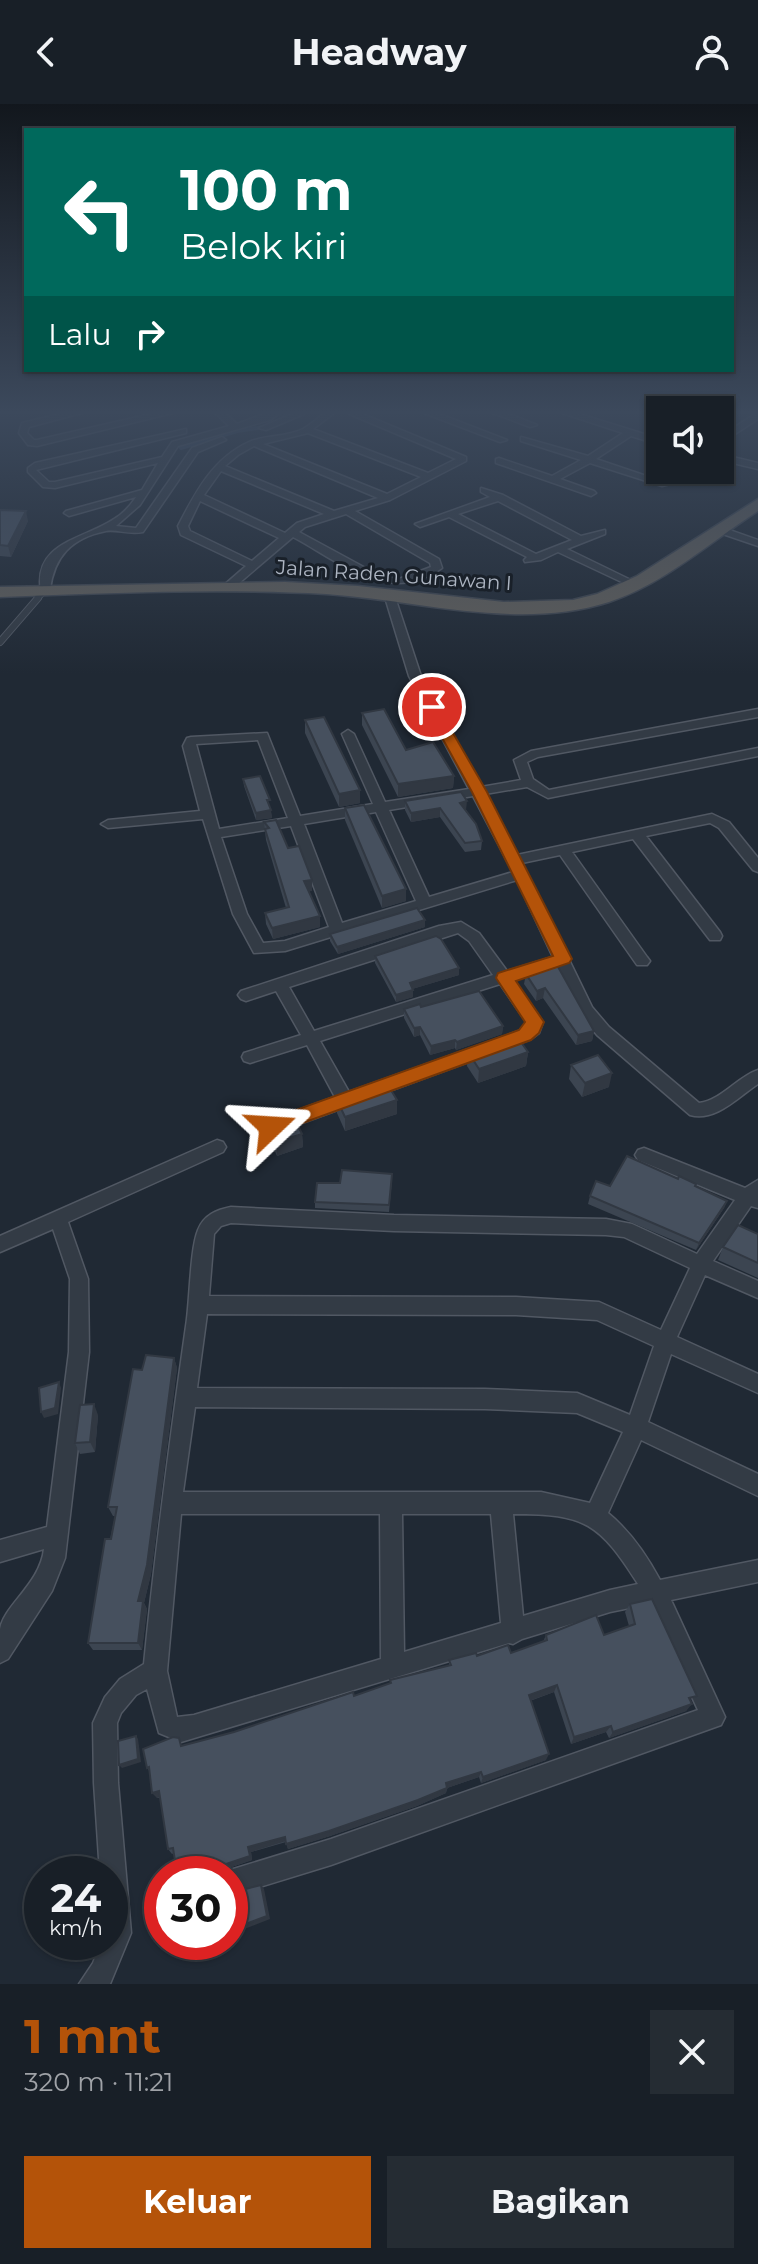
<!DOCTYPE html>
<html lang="id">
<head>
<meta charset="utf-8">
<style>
	body { margin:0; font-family:Montserrat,sans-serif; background:#252c33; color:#f1f3f6; height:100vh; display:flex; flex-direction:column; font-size:30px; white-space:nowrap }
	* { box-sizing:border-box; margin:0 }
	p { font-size:26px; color:#9fa2a7 }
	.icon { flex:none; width:44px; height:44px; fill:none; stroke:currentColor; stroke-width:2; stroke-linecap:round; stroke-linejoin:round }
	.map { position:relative; height:1880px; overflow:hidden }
	.details { display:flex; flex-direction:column; background:#181f27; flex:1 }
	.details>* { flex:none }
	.banner { position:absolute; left:24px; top:24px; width:710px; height:244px; border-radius:0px; box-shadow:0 2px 6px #0004,0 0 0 2px #363d44; background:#00695c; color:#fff; overflow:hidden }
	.buttons { position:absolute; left:646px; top:292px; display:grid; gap:16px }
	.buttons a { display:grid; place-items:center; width:88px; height:88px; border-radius:0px; background:#181f27; box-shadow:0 2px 6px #0004,0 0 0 2px #363d44; font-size:40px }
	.speed { position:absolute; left:24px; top:1752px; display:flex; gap:16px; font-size:40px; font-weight:700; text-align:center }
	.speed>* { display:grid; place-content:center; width:104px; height:104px; border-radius:50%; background:#181f27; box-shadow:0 2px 6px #0004,0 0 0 2px #363d44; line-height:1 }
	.speed small { font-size:20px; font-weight:400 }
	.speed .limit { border:12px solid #d22; background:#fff; color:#111 }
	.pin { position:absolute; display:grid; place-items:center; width:68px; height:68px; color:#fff; margin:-34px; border:4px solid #fff; border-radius:50%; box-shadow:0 2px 8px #0007 }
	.me { position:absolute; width:88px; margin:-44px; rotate:70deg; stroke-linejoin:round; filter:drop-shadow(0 0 6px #0008) }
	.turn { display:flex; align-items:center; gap:28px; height:168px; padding:0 24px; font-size:36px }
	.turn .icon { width:104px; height:104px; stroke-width:2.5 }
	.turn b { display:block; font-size:56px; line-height:68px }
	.then { display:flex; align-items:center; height:76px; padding:0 24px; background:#0003; gap:16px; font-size:30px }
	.round { display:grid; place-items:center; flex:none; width:84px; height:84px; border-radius:0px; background:#252c33 }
	.head { display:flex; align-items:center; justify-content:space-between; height:136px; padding:0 24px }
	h1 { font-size:48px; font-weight:700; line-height:60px; color:#b45309 }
	.button { display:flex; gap:16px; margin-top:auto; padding:16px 24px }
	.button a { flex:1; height:92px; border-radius:0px; background:#b45309; color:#fff; font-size:32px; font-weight:700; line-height:92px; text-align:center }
	.button a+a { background:#252c33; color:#f1f3f6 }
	header { display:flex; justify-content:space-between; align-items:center; height:104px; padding:0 24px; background:#181f27; font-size:36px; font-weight:700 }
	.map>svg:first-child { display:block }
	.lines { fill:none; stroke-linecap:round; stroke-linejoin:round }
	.stream { stroke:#36465c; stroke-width:4 }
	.service-far1-casing { stroke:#515863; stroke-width:7 }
	.service-casing { stroke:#515863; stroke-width:8 }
	.minor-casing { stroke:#515863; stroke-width:3 }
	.trunk-casing { stroke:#3e454f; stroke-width:3 }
	.service-far1 { stroke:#333b45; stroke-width:5 }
	.service { stroke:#333b45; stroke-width:6 }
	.minor { fill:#333b45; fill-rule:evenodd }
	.trunk { fill:#5e5d5a; fill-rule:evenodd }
	.wall { fill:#3c4551 }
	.shaded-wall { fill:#313842 }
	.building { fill:#46505e; stroke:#313842; stroke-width:2 }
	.route { fill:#b45309; stroke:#753606; stroke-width:2 }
	.labels { text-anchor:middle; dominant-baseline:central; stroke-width:6; stroke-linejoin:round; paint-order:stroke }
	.far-street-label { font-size:20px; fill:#adb5c2; stroke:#192029 }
</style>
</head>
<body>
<header><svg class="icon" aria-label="back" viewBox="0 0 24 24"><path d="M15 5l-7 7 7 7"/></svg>Headway<svg class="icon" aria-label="person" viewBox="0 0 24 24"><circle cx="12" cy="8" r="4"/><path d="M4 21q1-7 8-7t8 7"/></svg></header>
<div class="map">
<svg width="758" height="1880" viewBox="0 0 758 1880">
	<rect width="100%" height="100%" fill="#202934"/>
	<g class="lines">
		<g class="stream">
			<polyline points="279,317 291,306"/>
			<polyline points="181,344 237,327 265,323"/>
		</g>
		<g class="service-far1-casing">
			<polyline id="service-far1" points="36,496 45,486"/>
		</g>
		<g class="service-casing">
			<polyline id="service" points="0,538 38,494"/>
		</g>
		<g class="minor-casing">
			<g id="minor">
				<polygon points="76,306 93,306 29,323 27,329 34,336 37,336 168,306 185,306 37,342 28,341 19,329 22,319"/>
				<path d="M212,306H222L237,320L274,306H285L270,316L178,342L140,401L116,422L136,424L192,344L222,333L226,336L198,348L143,428C128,431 117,425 106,427C71,434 54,453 50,486L41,488C32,438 85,435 114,415C123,410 130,402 136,393L69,412L64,409L66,407L142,386L158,359L55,384L43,383L28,368V364L35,359L186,325V329L36,366L49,378H55L162,353L172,338L229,322Z"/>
				<path d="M328,306H338L313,325L428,369L456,355L340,306H353L466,353V357L390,396L355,407L439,455L442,464C388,502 342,459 293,433L231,486H223V482L246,462L181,431L178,422C195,389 213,354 249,338C265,331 287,333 303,325C312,320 320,312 328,306ZM308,329L421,373L387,390L263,340ZM254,342L378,394L334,407L225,362L238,351ZM221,367L324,410L297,419L285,429L204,391ZM200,397L279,434L252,457L190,427L188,422ZM346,410L430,459L431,463L399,475L382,473L299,428L305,423Z"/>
				<polygon points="416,306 429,306 507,336 500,338"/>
				<polygon points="485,306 499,306 537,321 530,323"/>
				<polygon points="553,306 567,306 660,335 660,341 631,332 596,355 670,380 662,382 590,359 560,375 594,387 596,389 591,392 496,359 496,355 499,354 552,372 581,356 521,337 521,333 588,352 623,329"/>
				<polygon points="645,306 660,309 660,316"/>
				<polygon points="297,308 304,310 266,326 259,324"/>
				<polygon points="758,308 758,315 732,332 720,334 720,328 727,328"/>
				<polygon points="720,350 758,359 758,365 720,356"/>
				<path d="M481,384L503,391L581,432L605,426V430L567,445L637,479L628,481L558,448L541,456L525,458L524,456L527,453L449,413L420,423L415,420L490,393L481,388ZM498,397L572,436L536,450L458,410Z"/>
				<polygon points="718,422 758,436 758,442 714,427 713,425"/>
				<path d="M389,487L394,490L421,572L481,683L521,676L514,656L531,647L758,605V613L538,653L527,658L533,675L549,686L758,644V652L548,694L527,683L485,690L517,751L712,710L729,718L758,754V768L753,766L719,724L710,719L646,732L720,828L722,832L720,836H710L633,735L572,748L647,853L650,857L647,861H637L560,751L522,759L592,903L609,923L699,999C722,996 737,973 758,966V980C738,993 716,1018 690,1011L597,931L580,910L558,862L513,876L543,918L539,929L531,935L283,1026H271L269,1021L271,1016L335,993L307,941L250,959L244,957L242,953L244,949L301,931L276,887L246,897L241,895L238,891L241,887L439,822L461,818L479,829L507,867L553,853L517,776L285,847L254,849L233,810L203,715L108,724L101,720L108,716L200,707L183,642L187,634L191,633L267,629L300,712L373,700L342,630L348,626L354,630L385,698L469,685L409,572L384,490ZM258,636L288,714L219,725L196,640ZM473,692L513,768L429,793L389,706ZM376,708L416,797L342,819L304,720ZM291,722L329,823L285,837L263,839L247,810L221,733ZM458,829L469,837L493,871L314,927L289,883ZM500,880L527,919L519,927L349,988L320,937Z"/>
				<path d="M217,1036L223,1038L226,1043L223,1048L68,1118L88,1175L89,1248L65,1454L52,1487L8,1555L0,1559C0,1548 0,1536 0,1525C4,1501 40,1480 44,1445L0,1458V1436L47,1423L69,1248L70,1175L53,1125L0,1148V1132Z"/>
				<path d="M644,1044L745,1084L758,1076V1104L751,1102L713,1157L758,1177V1194L705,1171L677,1233L758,1270V1289L671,1250L648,1318L758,1370V1392L641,1336L608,1409C630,1427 646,1450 660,1476L758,1456V1478L671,1496L725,1613L721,1621L331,1761L230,1792V1770H221L230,1766L331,1735L698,1606L649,1500L610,1508L522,1535L513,1540L509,1539L181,1638L159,1629L147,1585L136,1591L121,1609L117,1619L118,1679L131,1829L110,1880H79L93,1859L101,1838H110V1770H100L94,1679L93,1619L105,1593L120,1575L144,1560C155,1447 170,1335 186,1222C190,1198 190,1145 198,1126C204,1111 216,1106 231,1103L394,1111L606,1115L632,1120L697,1150L735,1096L638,1056L635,1051L638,1046ZM231,1119L394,1127L606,1131L624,1133L690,1164L661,1226L599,1198L516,1193L209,1192L214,1130L221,1122ZM207,1210L516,1211L597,1216L654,1242L630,1311L577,1289L485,1285L197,1284ZM195,1303L485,1305L577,1309L623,1328L590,1399L541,1388H183ZM181,1410H380L381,1555L194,1611L177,1613L167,1567ZM402,1410H491L501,1519L404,1548ZM513,1410C586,1410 599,1419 638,1480L610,1486L523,1512Z"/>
			</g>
		</g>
		<g class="trunk-casing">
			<path id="trunk" d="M758,395V407C710,438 664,480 609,498C518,527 418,496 326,490C218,484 108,489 0,493V483L285,478L358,482L504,498L573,496L597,490L637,472Z"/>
		</g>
		<use href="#service-far1" class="service-far1"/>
		<use href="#service" class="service"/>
		<use href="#minor" class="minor"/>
		<use href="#trunk" class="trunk"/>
	</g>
	<g class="wall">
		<polygon points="0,406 28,417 11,453 0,452"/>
		<polygon points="362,609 406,646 454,672 453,684 398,693 362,621"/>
		<polygon points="305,616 360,686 360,699 339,703 305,629"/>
		<polygon points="243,675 270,703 272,714 256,716 244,682"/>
		<polygon points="405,697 466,706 482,737 481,746 465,748 440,713 411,718 405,706"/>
		<polygon points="345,704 406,797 382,804 345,716"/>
		<polygon points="264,718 288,744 312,776 312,787 309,787 320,812 320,823 273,835 266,820 265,809 286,804 266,736"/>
		<polygon points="425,816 425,823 338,850 330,837 330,830"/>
		<polygon points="375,852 459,871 412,885 413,893 396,898 375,859"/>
		<polygon points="557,861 594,927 592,937 576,941 543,894 536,897 524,880 526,870"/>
		<polygon points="421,903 503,922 502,930 456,946 455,944 430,951 420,931 414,933 404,914 404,905"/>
		<polygon points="468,948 528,948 526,962 478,979 467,962"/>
		<polygon points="571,961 609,983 582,993 569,975"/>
		<polygon points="337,996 397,1010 345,1027 337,1009"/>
		<polygon points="266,1018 302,1030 303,1043 277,1052 268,1031"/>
		<polygon points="392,1076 389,1108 315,1104 315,1098 340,1079"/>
		<polygon points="610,1082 695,1082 727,1097 724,1104 696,1146 588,1100 590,1092"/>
		<polygon points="758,1130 758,1174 718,1156 723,1143"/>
		<polygon points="174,1254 177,1264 151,1470 144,1499 147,1505 142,1546 93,1546 88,1539 115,1412 113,1412 108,1403 142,1266"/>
		<polygon points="98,1311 95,1348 80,1350 75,1339"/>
		<polygon points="630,1500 691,1599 686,1607 609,1634 606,1628 571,1640 554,1588 530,1597 546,1656 481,1679 479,1673 447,1684 446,1689 417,1702 330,1732 288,1745 286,1738 251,1748 252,1756 220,1767 177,1770 174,1749 172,1750 168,1745 160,1694 157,1694 150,1668 147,1664 234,1628 354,1592 390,1579 390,1576 449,1562 449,1556 511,1549 543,1538 546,1531 604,1531 629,1522 625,1508"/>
	</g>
	<g class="shaded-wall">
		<polygon points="26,407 28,417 11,453 8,442"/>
		<polygon points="454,672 453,684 398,693 398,680"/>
		<polygon points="360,686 360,699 339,703 339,690"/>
		<polygon points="467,697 466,706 460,699"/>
		<polygon points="440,704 440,713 411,718 411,709"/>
		<polygon points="271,706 272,714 256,716 256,709"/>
		<polygon points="312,776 312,787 305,788 304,777"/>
		<polygon points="406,785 406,797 382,804 382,792"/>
		<polygon points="320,812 320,823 273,835 272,824"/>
		<polygon points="425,816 425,823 338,850 337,843"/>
		<polygon points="459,864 459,871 409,886 410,879"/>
		<polygon points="545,884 543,894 536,897 537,887"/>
		<polygon points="413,886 413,893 396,898 396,891"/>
		<polygon points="503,922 502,930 456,946 457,938"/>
		<polygon points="420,923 420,931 414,933 414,924"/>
		<polygon points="594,927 592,937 576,941 578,931"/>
		<polygon points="455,936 455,944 430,951 431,942"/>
		<polygon points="528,948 526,962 478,979 479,965"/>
		<polygon points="612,969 609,983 582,993 585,979"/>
		<polygon points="397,996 397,1010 345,1027 345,1013"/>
		<polygon points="302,1030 303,1043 277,1052 276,1038"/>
		<polygon points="727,1097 724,1104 696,1146 699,1139"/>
		<polygon points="174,1254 177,1264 151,1470 144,1499 147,1505 142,1546 138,1539 138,1497"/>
		<polygon points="59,1278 61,1284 58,1310 44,1314 41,1308"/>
		<polygon points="94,1300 98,1311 95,1348 90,1338"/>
		<polygon points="557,1581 554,1588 526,1598 529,1591"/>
		<polygon points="692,1600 686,1607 609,1634 613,1628"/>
		<polygon points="611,1622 606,1628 571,1640 574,1633"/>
		<polygon points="136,1632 138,1635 141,1658 122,1664 119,1661"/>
		<polygon points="549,1650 546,1656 481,1679 483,1673"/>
		<polygon points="481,1668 479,1673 447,1684 446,1689 417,1702 330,1732 288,1745 286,1740 446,1679"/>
		<polygon points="159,1687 163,1692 157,1694 152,1689"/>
		<polygon points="285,1733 286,1737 251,1748 252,1756 220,1767 220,1770 211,1770 217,1763 248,1743"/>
		<polygon points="261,1781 264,1785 270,1815 231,1830 230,1826"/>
	</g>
	<g class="building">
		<polygon points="0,406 26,407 8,442 0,441"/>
		<polygon points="384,605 406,646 433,638 454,672 398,680 362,609"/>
		<polygon points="324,613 360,686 339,690 305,616"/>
		<polygon points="260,672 270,696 267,696 271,706 256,709 243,675"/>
		<polygon points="461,688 467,697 460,699 476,720 482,737 465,739 440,704 411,709 405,697"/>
		<polygon points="364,701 406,785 382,792 345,704"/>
		<polygon points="276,716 288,744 299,742 312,776 304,777 320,812 272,824 265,809 289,803 265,725 269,724 264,718"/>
		<polygon points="417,804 425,816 337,843 330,830"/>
		<polygon points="436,832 441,835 459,864 410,879 413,886 396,891 375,852"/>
		<polygon points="557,861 594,927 578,931 545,884 537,887 526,870"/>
		<polygon points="479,887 503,922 457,938 455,936 431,942 420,923 414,924 404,905 420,900 421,903"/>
		<polygon points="516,931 528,948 479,965 468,948"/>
		<polygon points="598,951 612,969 585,979 571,961"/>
		<polygon points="386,978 397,996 345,1013 337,996"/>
		<polygon points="293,1011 302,1030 276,1038 266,1018"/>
		<polygon points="627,1052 678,1075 679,1072 696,1080 695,1082 727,1097 699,1139 590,1092 596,1077 610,1082"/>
		<polygon points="342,1066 392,1070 389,1101 315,1098 317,1079 340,1079"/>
		<polygon points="738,1121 758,1130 758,1159 723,1143"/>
		<polygon points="146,1251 174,1254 147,1461 138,1497 143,1497 138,1539 88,1539 105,1435 111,1435 117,1403 108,1403 133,1265 142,1266"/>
		<polygon points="59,1278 55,1304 41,1308 39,1284"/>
		<polygon points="94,1300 90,1338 75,1339 80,1301"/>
		<polygon points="652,1495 697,1592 689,1594 692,1600 613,1628 611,1622 574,1633 557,1581 529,1591 549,1650 483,1673 481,1668 446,1679 447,1684 418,1696 329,1727 286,1740 285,1733 248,1743 250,1752 217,1763 216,1768 211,1770 177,1770 173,1744 168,1745 159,1687 152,1689 149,1663 147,1664 143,1645 173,1633 179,1634 181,1642 234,1628 353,1588 354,1592 391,1579 390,1576 451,1561 449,1556 476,1549 477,1552 508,1541 511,1549 547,1536 546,1531 596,1511 604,1531 635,1520 630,1500"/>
		<polygon points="136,1632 138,1655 119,1661 118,1637"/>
		<polygon points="261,1781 267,1812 230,1826 230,1789"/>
	</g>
	<linearGradient id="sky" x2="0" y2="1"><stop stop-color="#12171d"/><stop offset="0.54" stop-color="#3c495c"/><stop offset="1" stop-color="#3c495c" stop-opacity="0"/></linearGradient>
	<rect width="758" height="570" fill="url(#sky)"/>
	<polygon class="route" points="432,598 438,603 487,688 572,855 569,859 516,877 544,918 539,929 531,936 278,1028 265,1028 262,1023 265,1017 519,926 525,918 496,874 498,869 553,852 472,688 425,603"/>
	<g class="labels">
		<g class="far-street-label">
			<text transform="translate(394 471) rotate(4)">Jalan Raden Gunawan I</text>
		</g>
	</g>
</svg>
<div class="buttons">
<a><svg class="icon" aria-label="sound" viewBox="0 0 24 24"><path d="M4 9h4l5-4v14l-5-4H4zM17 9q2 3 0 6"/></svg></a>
</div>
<div class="speed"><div>24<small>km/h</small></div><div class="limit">30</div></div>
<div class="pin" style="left:432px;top:603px;background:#d93025"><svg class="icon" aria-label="arrive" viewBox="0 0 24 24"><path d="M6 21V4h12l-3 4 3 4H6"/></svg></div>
<svg class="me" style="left:271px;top:1023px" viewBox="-20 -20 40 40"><path d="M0-17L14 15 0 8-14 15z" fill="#b45309" stroke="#fff" stroke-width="4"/></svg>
<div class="banner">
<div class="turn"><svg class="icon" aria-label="left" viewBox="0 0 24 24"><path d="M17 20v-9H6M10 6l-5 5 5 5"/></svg><div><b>100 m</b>Belok kiri</div></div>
<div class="then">Lalu<svg class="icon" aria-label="right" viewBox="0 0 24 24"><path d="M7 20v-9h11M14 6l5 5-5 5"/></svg></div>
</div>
</div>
<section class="details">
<div class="head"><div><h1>1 mnt</h1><p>320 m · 11:21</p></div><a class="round"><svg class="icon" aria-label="close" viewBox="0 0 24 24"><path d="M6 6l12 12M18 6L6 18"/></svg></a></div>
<div class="button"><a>Keluar</a><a>Bagikan</a></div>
</section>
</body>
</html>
